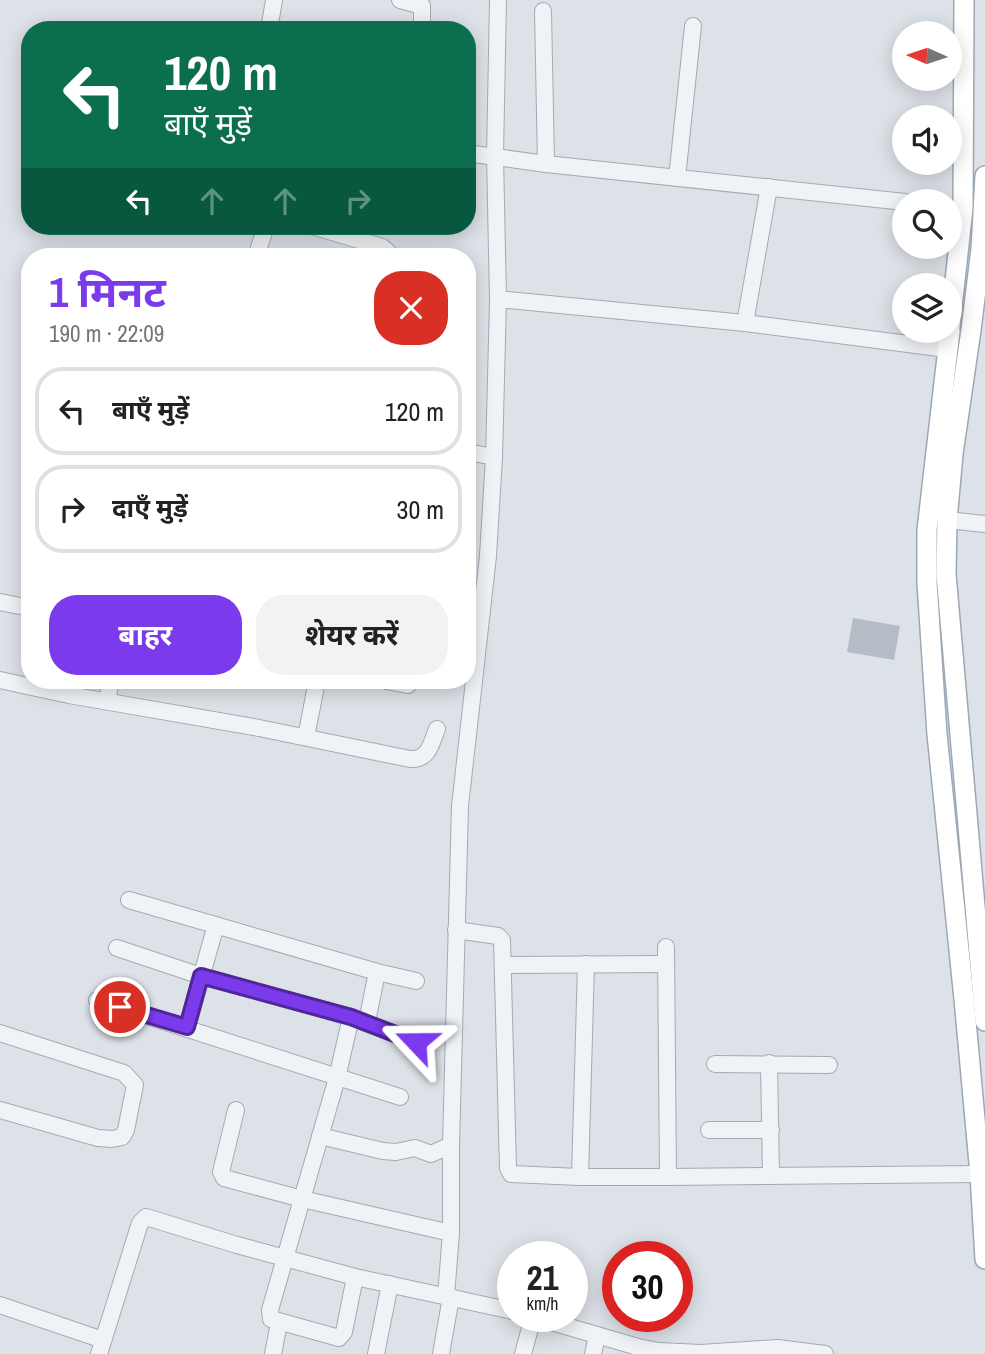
<!DOCTYPE html>
<html lang="hi">
<head>
<meta charset="utf-8">
<style>
	body { margin:0; font-family:"Archivo Narrow","Noto Sans Devanagari",sans-serif; background:#f2f2f2; color:#222; height:100vh; display:flex; flex-direction:column; font-size:26px; white-space:nowrap }
	* { box-sizing:border-box; margin:0 }
	p { font-size:23px; color:#767676 }
	.icon { flex:none; width:38px; height:38px; fill:none; stroke:currentColor; stroke-width:2; stroke-linecap:round; stroke-linejoin:round }
	.map { position:relative; flex:1; overflow:hidden }
	.panel { position:absolute; left:21px; top:248px; width:455px; height:441px; display:flex; flex-direction:column; background:#fff; border-radius:28px; box-shadow:0 4px 18px #0003 }
	.panel>* { flex:none }
	.guide { position:absolute; left:21px; top:21px; width:455px; height:214px; border-radius:28px; box-shadow:0 4px 18px #0003; background:#0b6e4f; color:#fff; overflow:hidden }
	.needle { width:46px; rotate:273deg }
	.controls { position:absolute; left:892px; top:21px; display:grid; gap:14px }
	.controls a { display:grid; place-items:center; width:70px; height:70px; border-radius:50%; background:#fff; box-shadow:0 4px 18px #0003; font-size:35px }
	.speed { position:absolute; left:497px; top:1241px; display:flex; gap:14px; font-size:35px; font-weight:700; text-align:center }
	.speed>* { display:grid; place-content:center; width:91px; height:91px; border-radius:50%; background:#fff; box-shadow:0 4px 18px #0003; line-height:1 }
	.speed small { font-size:18px; font-weight:400 }
	.speed .limit { border:10px solid #d22; background:#fff; color:#111 }
	.pin { position:absolute; display:grid; place-items:center; width:60px; height:60px; color:#fff; margin:-30px; border:4px solid #fff; border-radius:50%; box-shadow:0 2px 7px #0007 }
	.me { position:absolute; width:77px; margin:-38px; rotate:293deg; stroke-linejoin:round; filter:drop-shadow(0 0 5px #0008) }
	.turn { display:flex; align-items:center; gap:24px; height:147px; padding:0 28px; font-size:32px }
	.turn .icon { width:91px; height:91px; stroke-width:2.5 }
	.turn b { display:block; font-size:49px; line-height:60px }
	.lanes { display:flex; align-items:center; height:66px; padding:0 28px; background:#0003; justify-content:center; gap:35px; direction:ltr }
	.lanes .off { opacity:.35 }
	.round { display:grid; place-items:center; flex:none; width:74px; height:74px; border-radius:28px; background:#f2f2f2 }
	.headline { display:flex; align-items:center; justify-content:space-between; height:119px; padding:0 28px }
	h1 { font-size:42px; font-weight:700; line-height:52px; color:#7c3aed }
	.action { display:flex; gap:14px; margin-top:auto; padding:14px 28px }
	.action a { flex:1; height:80px; border-radius:28px; background:#7c3aed; color:#fff; font-size:28px; font-weight:700; line-height:80px; text-align:center }
	.action a+a { background:#f2f2f2; color:#222 }
	ul { padding:0; list-style:none }
	li { display:flex; align-items:center; gap:21px; height:88px; margin:0 14px 10px; padding:0 14px; border:4px solid #e0e0e0; border-radius:28px }
	li div { flex:1 }
	li b { display:block; font-size:26px }
	li em { font-style:normal }
	.map>svg:first-child { display:block }
	.building { fill:#b4bcc5 }
	.lines { fill:none; stroke-linecap:round; stroke-linejoin:round }
	.minor-casing { stroke:#a2aab2; stroke-width:18 }
	.major-casing { stroke:#9ca8b4; stroke-width:22 }
	.minor { stroke:#f0f3f6; stroke-width:16 }
	.major { stroke:#fff; stroke-width:19 }
	.route-casing { stroke:#51269a; stroke-width:18 }
	.route { stroke:#7c3aed; stroke-width:12 }
</style>
</head>
<body>
<div class="map">
<svg width="985" height="1354" viewBox="0 0 985 1354">
	<rect width="100%" height="100%" fill="#dde2e8"/>
	<polygon class="building" points="853,618 900,626 894,660 847,652"/>
	<g class="lines">
		<g class="minor-casing">
			<g id="minor">
				<polyline points="400,0 422,6 422,30"/>
				<polyline points="543,11 546,164"/>
				<polyline points="269,30 274,0"/>
				<polyline points="467,153 546,164 905,202"/>
				<polyline points="677,178 693,26"/>
				<polyline points="312,226 382,247 388,252 389,257"/>
				<polyline points="256,257 266,226"/>
				<polyline points="498,299 745,323 947,349"/>
				<polyline points="745,323 769,187"/>
				<polyline points="467,452 494,457"/>
				<polyline points="947,520 985,524"/>
				<polyline points="0,602 30,608"/>
				<path d="M0,680L69,695L259,728L410,759C429,760 431,744 437,729"/>
				<polyline points="386,681 408,685"/>
				<polyline points="107,701 111,681"/>
				<polyline points="306,737 317,681"/>
				<polyline points="129,900 377,972 416,981"/>
				<polyline points="456,930 498,936 502,940 508,1168 511,1174 580,1177 668,1177"/>
				<polyline points="666,947 668,1177 980,1174"/>
				<polyline points="117,948 201,976 351,1017 416,1042"/>
				<polyline points="503,965 666,964"/>
				<polyline points="97,1000 400,1097"/>
				<polyline points="351,1017 337,1078 270,1310 271,1319 339,1338 344,1332 355,1277"/>
				<polyline points="367,1022 377,972"/>
				<polyline points="187,1027 216,925"/>
				<polyline points="0,1033 124,1073 135,1085 126,1130 122,1137 112,1139 98,1138 0,1110"/>
				<polyline points="769,1063 771,1176"/>
				<polyline points="715,1064 829,1065"/>
				<polyline points="236,1110 221,1172 224,1178 302,1199 451,1233"/>
				<polyline points="709,1130 771,1130"/>
				<polyline points="320,1136 383,1151 396,1152 415,1148 431,1154 451,1145"/>
				<polyline points="580,1177 586,964"/>
				<polyline points="446,1296 451,1233 451,1145 460,806 488,556 494,457 498,299 495,156 498,0"/>
				<polyline points="0,1305 103,1340"/>
				<polyline points="531,1316 638,1347 659,1351 701,1353 777,1348 825,1354"/>
				<polyline points="99,1354 140,1223 146,1217 237,1245 355,1277 513,1311"/>
				<polyline points="273,1354 279,1323"/>
				<polyline points="376,1354 390,1284"/>
				<polyline points="441,1354 451,1297"/>
				<polyline points="523,1354 533,1317"/>
				<polyline points="593,1354 597,1336"/>
			</g>
		</g>
		<g class="major-casing">
			<g id="major">
				<polyline points="985,176 981,249 971,330 953,454 947,520 946,574 985,1021"/>
				<polyline points="950,326 963,208 964,0"/>
				<polyline points="950,331 927,530 927,583 937,734 964,999 980,1174 985,1259"/>
			</g>
		</g>
		<use href="#minor" class="minor"/>
		<use href="#major" class="major"/>
	</g>
	<g class="lines">
		<g class="route-casing">
			<polyline id="route" points="120,1007 187,1027 201,976 351,1017 416,1042"/>
		</g>
		<use href="#route" class="route"/>
	</g>
</svg>
<div class="controls">
<a><svg class="needle" viewBox="-14 -14 28 28"><path d="M0-13l5 13h-10z" fill="#e53935"/><path d="M0 13l5-13h-10z" fill="#767676"/></svg></a>
<a><svg class="icon" aria-label="sound" viewBox="0 0 24 24"><path d="M4 9h4l5-4v14l-5-4H4zM17 9q2 3 0 6"/></svg></a>
<a><svg class="icon" aria-label="search" viewBox="0 0 24 24"><circle cx="10" cy="10" r="6"/><path d="M15 15l6 6"/></svg></a>
<a><svg class="icon" aria-label="layers" viewBox="0 0 24 24"><path d="M12 4l9 5-9 5-9-5zM3 14l9 5 9-5"/></svg></a>
</div>
<div class="speed"><div>21<small>km/h</small></div><div class="limit">30</div></div>
<div class="pin" style="left:120px;top:1007px;background:#d93025"><svg class="icon" aria-label="arrive" viewBox="0 0 24 24"><path d="M6 21V4h12l-3 4 3 4H6"/></svg></div>
<svg class="me" style="left:416px;top:1042px" viewBox="-20 -20 40 40"><path d="M0-17L14 15 0 8-14 15z" fill="#7c3aed" stroke="#fff" stroke-width="4"/></svg>
<div class="guide">
<div class="turn"><svg class="icon" aria-label="left" viewBox="0 0 24 24"><path d="M17 20v-9H6M10 6l-5 5 5 5"/></svg><div><b>120 m</b>बाएँ मुड़ें</div></div>
<div class="lanes"><svg class="icon" aria-label="left" viewBox="0 0 24 24"><path d="M17 20v-9H6M10 6l-5 5 5 5"/></svg><svg class="icon off" aria-label="ahead" viewBox="0 0 24 24"><path d="M12 20V5M6 11l6-6 6 6"/></svg><svg class="icon off" aria-label="ahead" viewBox="0 0 24 24"><path d="M12 20V5M6 11l6-6 6 6"/></svg><svg class="icon off" aria-label="right" viewBox="0 0 24 24"><path d="M7 20v-9h11M14 6l5 5-5 5"/></svg></div>
</div>
<section class="panel">
<div class="headline"><div><h1>1 मिनट</h1><p>190 m · 22:09</p></div><a class="round" style="background:#d93025;color:#fff"><svg class="icon" aria-label="close" viewBox="0 0 24 24"><path d="M6 6l12 12M18 6L6 18"/></svg></a></div>
<ul>
<li><svg class="icon" aria-label="left" viewBox="0 0 24 24"><path d="M17 20v-9H6M10 6l-5 5 5 5"/></svg><div><b>बाएँ मुड़ें</b></div><em>120 m</em></li>
<li><svg class="icon" aria-label="right" viewBox="0 0 24 24"><path d="M7 20v-9h11M14 6l5 5-5 5"/></svg><div><b>दाएँ मुड़ें</b></div><em>30 m</em></li>
</ul>
<div class="action"><a>बाहर</a><a>शेयर करें</a></div>
</section>
</div>
</body>
</html>
